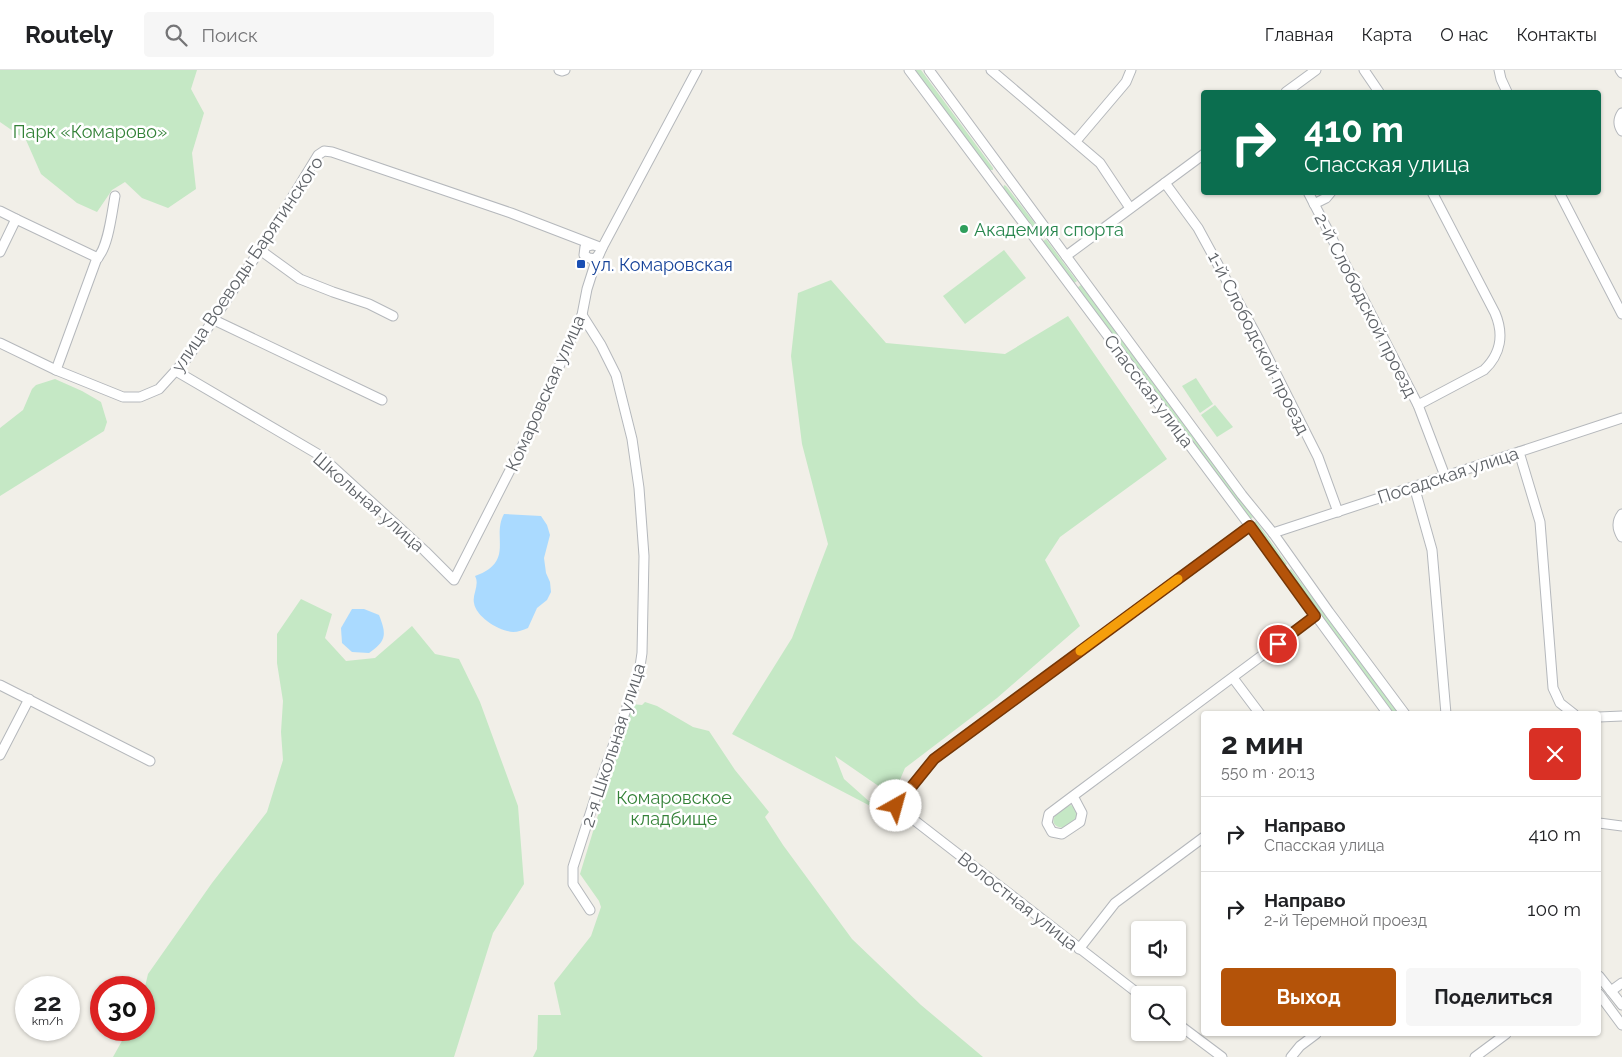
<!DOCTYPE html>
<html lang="ru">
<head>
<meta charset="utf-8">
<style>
	body { margin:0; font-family:Raleway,sans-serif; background:#f6f6f6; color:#202124; height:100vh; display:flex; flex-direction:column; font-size:19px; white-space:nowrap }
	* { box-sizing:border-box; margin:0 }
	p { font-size:16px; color:#757577 }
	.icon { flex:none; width:28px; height:28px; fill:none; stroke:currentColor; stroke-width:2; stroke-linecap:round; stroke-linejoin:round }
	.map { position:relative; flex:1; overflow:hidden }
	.side { position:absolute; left:1201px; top:641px; width:400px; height:325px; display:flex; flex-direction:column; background:#fff; border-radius:5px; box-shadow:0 1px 4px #0004 }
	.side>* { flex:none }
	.guide { position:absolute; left:1201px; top:20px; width:400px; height:105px; border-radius:5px; box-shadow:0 1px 4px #0004; background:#0b6e4f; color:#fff; overflow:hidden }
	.controls { position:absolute; left:1131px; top:851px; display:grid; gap:10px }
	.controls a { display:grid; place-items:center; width:55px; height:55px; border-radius:5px; background:#fff; box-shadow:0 1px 4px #0004; font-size:25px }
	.speed { position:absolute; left:15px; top:906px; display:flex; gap:10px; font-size:25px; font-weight:700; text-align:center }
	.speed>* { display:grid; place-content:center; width:65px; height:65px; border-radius:50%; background:#fff; box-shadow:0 1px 4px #0004; line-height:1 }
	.speed small { font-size:12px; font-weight:400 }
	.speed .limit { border:8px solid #d22; background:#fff; color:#111 }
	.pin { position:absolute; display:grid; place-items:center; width:42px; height:42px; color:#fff; margin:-21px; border:2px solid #fff; border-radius:50%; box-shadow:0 1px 5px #0007 }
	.me { position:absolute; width:55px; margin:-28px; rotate:38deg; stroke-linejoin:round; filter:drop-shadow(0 0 4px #0008) }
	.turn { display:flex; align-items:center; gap:18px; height:105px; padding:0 20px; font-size:22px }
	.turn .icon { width:65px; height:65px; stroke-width:2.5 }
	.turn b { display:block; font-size:35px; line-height:42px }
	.round { display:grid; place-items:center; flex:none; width:52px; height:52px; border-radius:5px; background:#f6f6f6 }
	.overview { display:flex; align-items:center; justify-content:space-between; height:85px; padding:0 20px }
	h1 { font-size:30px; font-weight:700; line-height:38px }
	.primary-button { display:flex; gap:10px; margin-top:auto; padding:10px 20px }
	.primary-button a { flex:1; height:58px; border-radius:5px; background:#b45309; color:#fff; font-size:20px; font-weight:700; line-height:58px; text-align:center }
	.primary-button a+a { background:#f6f6f6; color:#202124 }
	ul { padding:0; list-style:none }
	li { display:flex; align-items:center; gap:15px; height:75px; padding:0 20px; border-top:1px solid #e0e0e0 }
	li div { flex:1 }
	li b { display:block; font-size:19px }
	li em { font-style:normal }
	header { display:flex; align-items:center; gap:30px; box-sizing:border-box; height:70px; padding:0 25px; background:#fff; border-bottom:1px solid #e0e0e0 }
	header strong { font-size:24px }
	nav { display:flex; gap:28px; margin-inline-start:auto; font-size:18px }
	.search { width:350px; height:45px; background:#f6f6f6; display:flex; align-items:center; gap:12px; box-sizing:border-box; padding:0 18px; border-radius:5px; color:#757577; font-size:19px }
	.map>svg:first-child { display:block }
	.green { fill:#c5e8c5 }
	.water { fill:#aadaff }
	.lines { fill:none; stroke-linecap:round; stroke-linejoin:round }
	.minor-casing { stroke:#b5b8bc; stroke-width:11 }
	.minor { stroke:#fff; stroke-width:9 }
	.route-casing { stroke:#753606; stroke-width:12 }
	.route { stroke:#b45309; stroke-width:9 }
	.slow { stroke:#f59e0b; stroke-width:9 }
	.leisure-dot { fill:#2e9e5b; stroke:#fff; stroke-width:2 }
	.transit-dot { fill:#1a4fb4; stroke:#fff; stroke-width:2 }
	.labels { text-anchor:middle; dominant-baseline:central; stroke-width:5; stroke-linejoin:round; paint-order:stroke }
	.park-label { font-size:18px; fill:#348238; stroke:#fff }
	.leisure-label { font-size:18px; fill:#27864d; stroke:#fff; text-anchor:start }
	.street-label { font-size:18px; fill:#5f6368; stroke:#fff }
	.transit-label { font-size:18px; fill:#164399; stroke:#fff; text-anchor:start }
</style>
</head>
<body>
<header>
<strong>Routely</strong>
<div class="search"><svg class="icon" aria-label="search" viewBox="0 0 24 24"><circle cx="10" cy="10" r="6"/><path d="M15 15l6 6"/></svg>Поиск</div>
<nav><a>Главная</a><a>Карта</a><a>О нас</a><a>Контакты</a></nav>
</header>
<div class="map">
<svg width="1622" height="987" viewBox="0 0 1622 987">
	<rect width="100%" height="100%" fill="#f1efe8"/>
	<g class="green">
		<polygon points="0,0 197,0 191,19 204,43 192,83 196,119 168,138 142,128 125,112 112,120 97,142 77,133 41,104 26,70 0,52"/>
		<polygon points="915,0 921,0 993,98 993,100 989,100"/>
		<polygon points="1004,115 1006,116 1044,165 1039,168 1003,119"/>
		<polygon points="1046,169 1077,211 1073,214 1042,172"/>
		<polygon points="1004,180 1026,208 965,254 943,226"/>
		<polygon points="831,210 886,273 1005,284 1068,246 1167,389 1060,467 1045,490 1080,556 997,628 905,698 893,726 835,686 844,709 880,741 732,664 792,568 828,474 802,374 791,286 798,223"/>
		<polygon points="1081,215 1253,447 1249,450 1077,218"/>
		<polygon points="1196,308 1213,334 1200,343 1182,316"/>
		<polygon points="55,309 82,321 101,332 107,352 104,361 0,426 0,358 23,340 32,319 36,315"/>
		<polygon points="1215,335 1233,357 1217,367 1201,345"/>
		<polygon points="1256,451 1287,494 1283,497 1252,454"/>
		<polygon points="1291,499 1400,644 1394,644 1287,502"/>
		<polygon points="301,529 332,544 325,568 346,591 375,588 412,556 435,584 459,589 480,632 518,736 524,814 493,863 454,987 113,987 128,960 144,960 144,921 148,904 212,813 267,742 283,690 281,662 283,631 277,593 277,564"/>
		<polygon points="645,632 657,636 693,657 709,661 735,700 769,742 765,747 783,775 852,869 921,935 983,987 533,987 537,979 538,945 561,945 554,913 591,866 601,837 599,831 580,804 632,634 642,635"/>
		<path d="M1071,735L1078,740L1076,749L1063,758C1042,755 1060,736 1071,735Z"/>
	</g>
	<g class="water">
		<path d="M504,444L541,446L547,455L550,465L544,488L546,503L550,512L551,522L547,530L537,538L528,558C523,560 518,562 513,562C499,561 476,547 474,533C472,524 480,515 475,506C480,504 485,502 489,499C509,484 493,464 504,444Z"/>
		<path d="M352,539H364L379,545C387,565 386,571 369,583L352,582L342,573L341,558Z"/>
	</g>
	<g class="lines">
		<g class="minor-casing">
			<g id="minor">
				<polyline points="559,0 562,1 565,0"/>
				<polyline points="909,0 1250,456 1388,644"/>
				<polyline points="929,0 1242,425 1273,463 1329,542 1405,644"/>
				<polyline points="991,0 1100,93 1130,138"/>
				<polyline points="1364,0 1379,22"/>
				<polyline points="1499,0 1501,9 1507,22"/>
				<polyline points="1620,0 1622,3"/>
				<polyline points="1286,22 1316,0"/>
				<path d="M1622,43C1618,49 1618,55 1622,61"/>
				<polyline points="1076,71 1121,18 1126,12 1131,0"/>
				<polyline points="1165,113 1198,158 1259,270 1318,387 1338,442"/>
				<polyline points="1308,122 1418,335 1445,406"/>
				<polyline points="1559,122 1622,244"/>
				<polyline points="1314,134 1326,128 1331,122"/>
				<polyline points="0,141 16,149"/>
				<polyline points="592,175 585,177 584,185 589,188 595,189 599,184"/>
				<polyline points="260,180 300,209 333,222 369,234 393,246"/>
				<polyline points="0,182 16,149 98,188"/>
				<polyline points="1066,186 1204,84"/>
				<polyline points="582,245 601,275 616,305 632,369 639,418 644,486 642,583 639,603 601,710 573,797 573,814 590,840"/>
				<polyline points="212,249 382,330"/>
				<polyline points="0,273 56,300 123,327 140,327 159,319 189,286 260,180 318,85 324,81 332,82 511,143 602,178"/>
				<path d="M56,300L97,188C108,179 112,142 115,126"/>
				<polyline points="176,301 321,386 425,481 454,510 534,353 582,245 587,219 595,194 602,178 697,0"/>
				<path d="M1418,335L1484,300C1501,284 1504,264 1495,243L1432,122"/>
				<polyline points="1519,382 1540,452 1553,618 1560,633 1574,644"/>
				<polyline points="1414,416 1432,480 1446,644"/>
				<path d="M1622,444C1616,452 1617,459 1622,467"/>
				<polyline points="1273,463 1622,348"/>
				<polyline points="1233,608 1260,644"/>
				<polyline points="0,615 150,691"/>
				<polyline points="1599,647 1622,646"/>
				<polyline points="0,685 29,629"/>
				<polyline points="1073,726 1049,744 1047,753 1052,762 1062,764 1080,752 1082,743 1073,726 1315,546"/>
				<polyline points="1599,753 1622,756"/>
				<polyline points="1079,879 1115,833 1204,767"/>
				<polyline points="1599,906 1622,935"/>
				<polyline points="1611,921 1622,913"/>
				<polyline points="1599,924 1622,955"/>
				<polyline points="1140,925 896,736 934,689 1250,456"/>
				<polyline points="1178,954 1222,987"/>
				<polyline points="1291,987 1300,976 1316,964"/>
				<polyline points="1475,987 1506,964"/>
			</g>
		</g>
		<use href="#minor" class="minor"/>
	</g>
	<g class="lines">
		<g class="route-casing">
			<polyline id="route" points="896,736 934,689 1250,456 1315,546 1278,574"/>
		</g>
		<use href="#route" class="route"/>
		<polyline class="slow" points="1080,581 1178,509"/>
	</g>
	<circle class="leisure-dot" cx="964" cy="159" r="5"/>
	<rect class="transit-dot" x="576" y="189" width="10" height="10" rx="2.5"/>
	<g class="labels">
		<g class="park-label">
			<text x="90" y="61">Парк «Комарово»</text>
			<text x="674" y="727">Комаровское<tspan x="674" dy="21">кладбище</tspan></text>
		</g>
		<g class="leisure-label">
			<text x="974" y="159">Академия спорта</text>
		</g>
		<g class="street-label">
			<text transform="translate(247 194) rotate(-56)">улица Воеводы Барятинского</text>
			<text transform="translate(1366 235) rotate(63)">2-й Слободской проезд</text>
			<text transform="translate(1259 273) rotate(63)">1-й Слободской проезд</text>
			<text transform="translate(1149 321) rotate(53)">Спасская улица</text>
			<text transform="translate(545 323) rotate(-66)">Комаровская улица</text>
			<text transform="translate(1448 405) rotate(-18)">Посадская улица</text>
			<text transform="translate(369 432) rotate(41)">Школьная улица</text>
			<text transform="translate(613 675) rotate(-72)">2-я Школьная улица</text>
			<text transform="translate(1018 831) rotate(38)">Волостная улица</text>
		</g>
		<g class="transit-label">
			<text x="591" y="194">ул. Комаровская</text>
		</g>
	</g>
</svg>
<div class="controls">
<a><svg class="icon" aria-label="sound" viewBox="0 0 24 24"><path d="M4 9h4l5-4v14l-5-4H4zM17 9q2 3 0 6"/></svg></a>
<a><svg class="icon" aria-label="search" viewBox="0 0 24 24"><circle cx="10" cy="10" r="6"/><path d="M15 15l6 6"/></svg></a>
</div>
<div class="speed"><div>22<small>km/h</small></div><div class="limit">30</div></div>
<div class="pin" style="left:1278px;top:574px;background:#d93025"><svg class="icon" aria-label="arrive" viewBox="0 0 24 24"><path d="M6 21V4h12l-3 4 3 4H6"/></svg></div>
<svg class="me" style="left:896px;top:736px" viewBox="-20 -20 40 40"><circle r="19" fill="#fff"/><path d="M0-13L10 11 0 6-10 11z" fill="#b45309"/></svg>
<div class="guide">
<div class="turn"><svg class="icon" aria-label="right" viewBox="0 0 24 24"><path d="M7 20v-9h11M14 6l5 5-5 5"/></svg><div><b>410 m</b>Спасская улица</div></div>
</div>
<section class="side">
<div class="overview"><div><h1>2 мин</h1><p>550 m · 20:13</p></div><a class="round" style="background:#d93025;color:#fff"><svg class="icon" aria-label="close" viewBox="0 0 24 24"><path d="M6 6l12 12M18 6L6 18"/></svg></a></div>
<ul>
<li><svg class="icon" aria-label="right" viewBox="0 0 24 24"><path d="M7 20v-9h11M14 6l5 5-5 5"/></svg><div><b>Направо</b><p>Спасская улица</p></div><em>410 m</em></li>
<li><svg class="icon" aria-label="right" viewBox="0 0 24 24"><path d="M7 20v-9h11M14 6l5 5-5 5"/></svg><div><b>Направо</b><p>2-й Теремной проезд</p></div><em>100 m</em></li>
</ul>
<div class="primary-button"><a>Выход</a><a>Поделиться</a></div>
</section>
</div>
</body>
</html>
